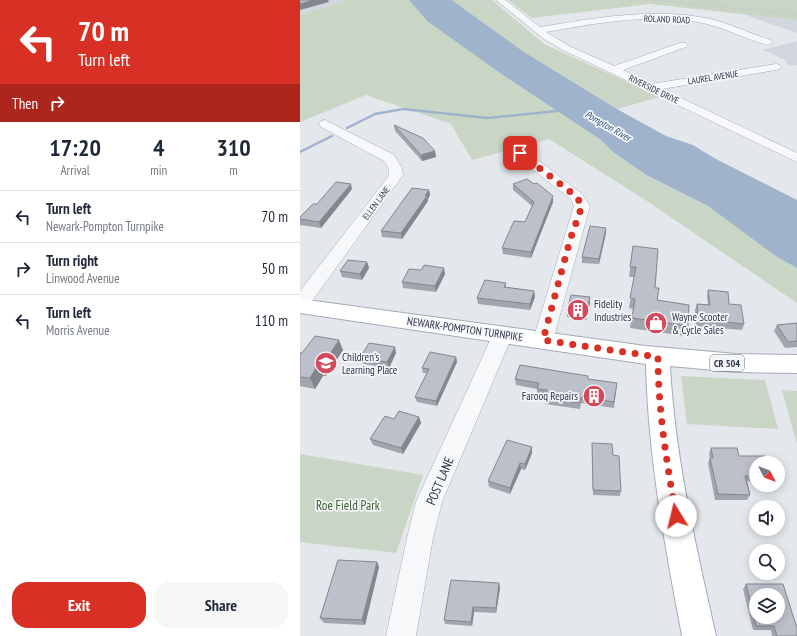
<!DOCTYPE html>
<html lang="en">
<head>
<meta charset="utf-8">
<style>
	body { margin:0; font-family:"PT Sans Narrow",sans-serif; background:#f6f6f7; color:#1f2937; height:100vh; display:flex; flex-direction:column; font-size:15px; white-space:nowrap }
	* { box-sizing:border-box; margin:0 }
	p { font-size:13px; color:#747a83 }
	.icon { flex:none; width:22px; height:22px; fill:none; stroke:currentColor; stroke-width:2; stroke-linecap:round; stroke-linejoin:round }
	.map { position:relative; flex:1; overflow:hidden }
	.sheet { display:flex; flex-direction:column; background:#fff; width:300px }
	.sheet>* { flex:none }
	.top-card { background:#d93025; color:#fff; overflow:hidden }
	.needle { width:26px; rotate:132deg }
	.buttons { position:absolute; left:449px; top:456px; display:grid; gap:8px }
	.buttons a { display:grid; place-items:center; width:36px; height:36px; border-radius:50%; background:#fff; box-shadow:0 2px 10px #0003; font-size:20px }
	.pin { position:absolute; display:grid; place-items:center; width:34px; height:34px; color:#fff; margin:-17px; border-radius:8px; box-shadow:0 2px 6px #0006 }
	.me { position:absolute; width:44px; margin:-22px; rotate:351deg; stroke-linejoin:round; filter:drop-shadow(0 0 3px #0008) }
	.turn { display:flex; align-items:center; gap:14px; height:84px; padding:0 12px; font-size:18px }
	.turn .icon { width:52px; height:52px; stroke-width:2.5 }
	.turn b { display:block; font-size:28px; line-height:34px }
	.then { display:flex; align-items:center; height:38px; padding:0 12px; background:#0003; gap:8px; font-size:15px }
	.eta { display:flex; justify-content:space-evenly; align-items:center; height:68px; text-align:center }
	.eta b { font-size:24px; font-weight:600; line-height:28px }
	.button { display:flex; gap:8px; margin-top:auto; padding:8px 12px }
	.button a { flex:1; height:46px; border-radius:16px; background:#d93025; color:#fff; font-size:16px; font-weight:600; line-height:46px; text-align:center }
	.button a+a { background:#f6f6f7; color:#1f2937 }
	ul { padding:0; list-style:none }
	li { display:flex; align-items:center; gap:12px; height:52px; padding:0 12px; border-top:1px solid #e0e1e3 }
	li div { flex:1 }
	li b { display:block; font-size:15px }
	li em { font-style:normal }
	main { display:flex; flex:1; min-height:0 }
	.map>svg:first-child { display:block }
	.built { fill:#d2d6de }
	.green { fill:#c9d6c5 }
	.water { fill:#9fb4cc }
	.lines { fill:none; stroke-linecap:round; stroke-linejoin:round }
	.stream { stroke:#9fb4cc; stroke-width:2.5 }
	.minor-casing { stroke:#a9aeb7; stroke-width:1 }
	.major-casing { stroke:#a3abb8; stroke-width:2 }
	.path { stroke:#c2c5cb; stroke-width:1; stroke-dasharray:1.5 1.5; stroke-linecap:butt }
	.minor { fill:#f7f8fa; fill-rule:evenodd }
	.major { fill:#fff; fill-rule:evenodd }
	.wall { fill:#a1a5ae }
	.shaded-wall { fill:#83868d }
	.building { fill:#bbc0ca; stroke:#83868d; fill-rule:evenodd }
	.route { stroke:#d93025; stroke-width:7; stroke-dasharray:0 12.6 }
	.labels { text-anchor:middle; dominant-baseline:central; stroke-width:3.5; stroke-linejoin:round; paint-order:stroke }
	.far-street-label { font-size:9px; fill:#2b3445; stroke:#f4f6f9 }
	.far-water-label { font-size:10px; font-style:italic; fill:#34527a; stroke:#f4f6f9 }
	.shield { fill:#f4f6f9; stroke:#676e7b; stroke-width:1 }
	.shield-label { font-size:10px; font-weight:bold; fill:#2b3445 }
	.poi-label { font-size:11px; fill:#2b3445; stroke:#f4f6f9; text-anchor:start }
	.street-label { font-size:11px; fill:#2b3445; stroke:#f4f6f9 }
	.near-street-label { font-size:13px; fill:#2b3445; stroke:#f4f6f9 }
	.near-park-label { font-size:13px; fill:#3f6138; stroke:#f4f6f9 }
</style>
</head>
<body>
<main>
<section class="sheet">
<div class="top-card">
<div class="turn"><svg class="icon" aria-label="left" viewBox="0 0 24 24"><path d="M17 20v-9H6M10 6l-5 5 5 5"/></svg><div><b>70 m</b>Turn left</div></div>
<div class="then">Then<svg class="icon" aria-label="right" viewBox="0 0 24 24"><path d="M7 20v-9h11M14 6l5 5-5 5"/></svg></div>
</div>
<div class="eta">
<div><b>17:20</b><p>Arrival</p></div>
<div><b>4</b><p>min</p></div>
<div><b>310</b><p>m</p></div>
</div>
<ul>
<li><svg class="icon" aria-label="left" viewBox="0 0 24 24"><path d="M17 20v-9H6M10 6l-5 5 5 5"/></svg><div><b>Turn left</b><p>Newark-Pompton Turnpike</p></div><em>70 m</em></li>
<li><svg class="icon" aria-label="right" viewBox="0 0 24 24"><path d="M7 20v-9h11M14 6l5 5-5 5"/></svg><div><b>Turn right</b><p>Linwood Avenue</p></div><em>50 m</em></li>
<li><svg class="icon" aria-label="left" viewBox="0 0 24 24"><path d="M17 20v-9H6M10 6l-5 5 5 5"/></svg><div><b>Turn left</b><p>Morris Avenue</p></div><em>110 m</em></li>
</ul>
<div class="button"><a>Exit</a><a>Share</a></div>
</section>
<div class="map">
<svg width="497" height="636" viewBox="0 0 497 636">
	<rect width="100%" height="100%" fill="#e4e7ec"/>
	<g class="built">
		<polygon points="0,0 47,0 0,15"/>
		<polygon points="437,12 497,20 497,33"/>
		<polygon points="497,41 497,65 489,66 485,60 463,50"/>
	</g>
	<g class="green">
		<polygon points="47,0 109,0 127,21 301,140 313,152 345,175 408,206 477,257 497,268 497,303 347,201 249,139 172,160 151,124 66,95 0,122 0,15"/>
		<polygon points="152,0 192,0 244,44 360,97 317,109 224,52"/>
		<polygon points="208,0 497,0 497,20 350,4 232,18"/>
		<polygon points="381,376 465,380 478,429 387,424"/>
		<polygon points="482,390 497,391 497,444"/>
		<polygon points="0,454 123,475 96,553 0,542"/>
	</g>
	<polygon class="water" points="109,0 152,0 224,52 317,109 366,136 393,145 414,158 497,200 497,268 477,257 408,206 346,175 313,152 301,140 203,75 127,21"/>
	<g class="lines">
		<g class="stream">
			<polyline points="47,128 75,114 103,109 187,118 257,111"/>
			<polyline points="0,152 32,136"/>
		</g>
		<g class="minor-casing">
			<g id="minor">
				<path d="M196,0H205L240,27C296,18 355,7 410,19C431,24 451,34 471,40L473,42L468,45C447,40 428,29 407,24C355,12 298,23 246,32L269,46L314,66L380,43H386L388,45L386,47L323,70L351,84L476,64L480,65L481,67L480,69L476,70L362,89L497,153V162L263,50L244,39Z"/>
				<path d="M25,120L94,155L102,168L103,175L7,308L0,310V291L88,177C90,171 89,166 84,161L21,127L19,124L21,121Z"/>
				<polygon points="220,149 225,150 282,194 290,206 253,340 250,345 243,347 236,345 233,340 274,206 271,199 215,156 213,153 215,150"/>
				<polygon points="203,327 210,329 213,334 142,502 133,538 116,636 86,636 107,538 116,502 193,334 196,329"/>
			</g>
		</g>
		<g class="major-casing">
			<path id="major" d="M0,299L346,346L436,354L497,355V373L436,372L370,366C375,458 396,547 416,636H382C365,546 348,456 346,364L0,313Z"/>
		</g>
		<polyline class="path" points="352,0 497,14"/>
		<use href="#minor" class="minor"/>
		<use href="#major" class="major"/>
	</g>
	<g class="wall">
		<polygon points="94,125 135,151 136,157 122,161 95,131"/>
		<polygon points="213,184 253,202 231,258 203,254 202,248 225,222 232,206 213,190"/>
		<polygon points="52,189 21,228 0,225 0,217"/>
		<polygon points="129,190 130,195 128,199 128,201 102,239 82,237 81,231"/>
		<polygon points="306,228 306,233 299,264 282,263 282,257"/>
		<polygon points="333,246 355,288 357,300 388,326 385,336 330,328 333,309 329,308 334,277 329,277"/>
		<polygon points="67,262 69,268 62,280 42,277 40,271"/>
		<polygon points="145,274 136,292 103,288 102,282"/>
		<polygon points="206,283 206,287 234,291 235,297 230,310 178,304 177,298"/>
		<polygon points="408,290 429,304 444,324 442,330 396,326 395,310 397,304 408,305 407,296"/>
		<polygon points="290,303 286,320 267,317 267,311"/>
		<polygon points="497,323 497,347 485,348 474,331 477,325"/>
		<polygon points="95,347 96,353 89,368 63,364 60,358"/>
		<polygon points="43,350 26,376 23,376 15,389 0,386 0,353 2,353"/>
		<polygon points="156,357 157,362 137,406 117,402 115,397 127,373 123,373 122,368"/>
		<polygon points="215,379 288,379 317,383 314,408 281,403 280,409 245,404 245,396 237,395 237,389 216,385"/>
		<polygon points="119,417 121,423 103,454 73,445 70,439"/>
		<polygon points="292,443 313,455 321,491 320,496 293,495 292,449"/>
		<polygon points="411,448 439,456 456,463 456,482 447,481 450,495 447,500 415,500 408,463 410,458 409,454"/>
		<polygon points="232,453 225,470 221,469 210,494 189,487 188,481"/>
		<polygon points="77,562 79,567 65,625 24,623 20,618"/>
		<polygon points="446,584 496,625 497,636 472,636 471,630 453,630 443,589"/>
		<polygon points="200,588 196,613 174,612 172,626 145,624 144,620"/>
	</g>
	<g class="shaded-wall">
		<polygon points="13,0 28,0 29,2 0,10 0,4"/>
		<polygon points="135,151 136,157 122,161 121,155"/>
		<polygon points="51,184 52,189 21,228 19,222"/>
		<polygon points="129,190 130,195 128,199 128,201 102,239 101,233"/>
		<polygon points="253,196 253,202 231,258 231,252"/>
		<polygon points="306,228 306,233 299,264 299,259"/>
		<polygon points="67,262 69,268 62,280 60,274"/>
		<polygon points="144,268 145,274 136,292 135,286"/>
		<polygon points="234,291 235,297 230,310 230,304"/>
		<polygon points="290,297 290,303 286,320 286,314"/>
		<polygon points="39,340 43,350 26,376 22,366"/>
		<polygon points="95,347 96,353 89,368 87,362"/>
		<polygon points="156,357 157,362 137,406 136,401"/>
		<polygon points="18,365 23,376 15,389 10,378"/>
		<polygon points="119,417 121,423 103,454 101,448"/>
		<polygon points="232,447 232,453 225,470 225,464"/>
		<polygon points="220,463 221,469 210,494 210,488"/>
		<polygon points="77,562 79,567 65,625 62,620"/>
		<polygon points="199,583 200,588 196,613 196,608"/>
		<polygon points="173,607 174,612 172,626 171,622"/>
	</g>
	<g class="building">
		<polygon points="0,0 13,0 0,4"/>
		<polygon points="94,125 123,138 135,151 121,155"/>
		<polygon points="227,179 234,184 237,183 253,196 231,252 202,248 214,221 225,222 234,202 213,184"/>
		<polygon points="36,182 51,184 19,222 0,219 0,217 13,204 17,204"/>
		<polygon points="112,188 129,190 125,196 127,196 101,233 81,231"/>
		<polygon points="290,226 306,228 299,259 282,257"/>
		<polygon points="333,246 358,249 355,288 359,288 357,300 389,305 388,326 332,318 335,299 330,298 336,267 330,267"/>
		<polygon points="48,260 67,262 60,274 40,271"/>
		<polygon points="124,265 144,268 135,286 102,282 109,269 121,270"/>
		<polygon points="185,280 206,283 204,287 234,291 230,304 177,298"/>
		<polygon points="408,290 428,292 429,304 441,305 444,324 398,319 397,304 410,305"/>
		<polygon points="271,295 290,297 286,314 267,311"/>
		<polygon points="497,323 497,341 488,342 477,325"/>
		<polygon points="15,336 39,340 22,366 18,365 10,378 0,377 0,353 2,353"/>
		<polygon points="69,343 95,347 87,362 60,358"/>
		<polygon points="130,352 156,357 136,401 115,397 129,369 122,368"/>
		<polygon points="220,365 288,376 288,379 317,383 314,402 281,397 280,403 245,398 247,390 237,389 239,383 215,379"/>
		<polygon points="99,411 119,417 101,448 70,439 85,416 94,419"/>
		<polygon points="207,440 232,447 225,464 220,463 210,488 188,481"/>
		<polygon points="292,443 312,444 313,455 319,456 321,491 293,490"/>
		<polygon points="411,448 437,448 439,456 465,456 467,463 456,463 456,476 445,476 450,495 418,494 410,458 413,458"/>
		<polygon points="38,560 77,562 62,620 20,618"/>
		<polygon points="151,580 199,583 196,608 173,607 171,622 144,620"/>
		<path d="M446,584H483L496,625H497V636H477L474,626H456ZM456,595H478V617H456Z"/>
	</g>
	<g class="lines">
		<path class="route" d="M220,153L277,197L282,206L270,240L243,340L358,357C358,410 367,464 376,516"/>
	</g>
	<defs>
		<g id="building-disc" transform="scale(1.15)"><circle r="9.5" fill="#d1495b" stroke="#f4f6f9"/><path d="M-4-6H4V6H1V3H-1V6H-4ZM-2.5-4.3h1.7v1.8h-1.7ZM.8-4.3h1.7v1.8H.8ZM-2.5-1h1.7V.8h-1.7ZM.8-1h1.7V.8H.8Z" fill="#fff"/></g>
		<g id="shop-disc" transform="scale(1.15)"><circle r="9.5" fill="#d1495b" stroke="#f4f6f9"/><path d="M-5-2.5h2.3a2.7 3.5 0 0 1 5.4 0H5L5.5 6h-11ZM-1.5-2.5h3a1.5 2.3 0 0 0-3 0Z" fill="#fff"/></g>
		<g id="school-disc" transform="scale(1.15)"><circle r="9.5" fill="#d1495b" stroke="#f4f6f9"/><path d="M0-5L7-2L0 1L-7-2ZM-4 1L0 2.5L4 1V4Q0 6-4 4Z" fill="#fff"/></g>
	</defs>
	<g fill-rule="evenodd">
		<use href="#building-disc" x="278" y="310"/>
		<use href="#shop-disc" x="356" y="323"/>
		<use href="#school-disc" x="26" y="363"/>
		<use href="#building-disc" x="294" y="396"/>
	</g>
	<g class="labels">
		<g class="far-street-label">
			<text transform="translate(367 19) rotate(2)">ROLAND ROAD</text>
			<text transform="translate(413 77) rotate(-9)">LAUREL AVENUE</text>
			<text transform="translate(354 89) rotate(26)">RIVERSIDE DRIVE</text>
			<text transform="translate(76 203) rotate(-53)">ELLEN LANE</text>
		</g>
		<g class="far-water-label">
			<text transform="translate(308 126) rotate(30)">Pompton River</text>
		</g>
		<rect class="shield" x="410" y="355" width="34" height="16" rx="3"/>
		<g class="shield-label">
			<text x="427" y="363">CR 504</text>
		</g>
		<g class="poi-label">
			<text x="294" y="304">Fidelity<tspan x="294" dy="13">Industries</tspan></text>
			<text x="372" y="317">Wayne Scooter<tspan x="372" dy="13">&amp; Cycle Sales</tspan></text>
			<text x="42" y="357">Children's<tspan x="42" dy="13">Learning Place</tspan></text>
			<text x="278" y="396" text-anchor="end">Farooq Repairs</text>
		</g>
		<g class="street-label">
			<text transform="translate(165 329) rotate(8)">NEWARK-POMPTON TURNPIKE</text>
		</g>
		<g class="near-street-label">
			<text transform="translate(140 481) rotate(-67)">POST LANE</text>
		</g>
		<g class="near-park-label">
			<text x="48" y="505">Roe Field Park</text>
		</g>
	</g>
</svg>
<div class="buttons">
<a><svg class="needle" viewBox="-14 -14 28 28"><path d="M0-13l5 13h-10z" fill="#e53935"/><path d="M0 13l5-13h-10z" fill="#747a83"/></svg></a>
<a><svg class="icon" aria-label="sound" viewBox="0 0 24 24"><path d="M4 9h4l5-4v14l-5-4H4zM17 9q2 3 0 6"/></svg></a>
<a><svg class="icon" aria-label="search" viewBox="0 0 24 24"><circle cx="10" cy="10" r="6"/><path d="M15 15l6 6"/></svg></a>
<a><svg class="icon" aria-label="layers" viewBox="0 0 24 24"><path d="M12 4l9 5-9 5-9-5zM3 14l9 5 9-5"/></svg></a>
</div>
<div class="pin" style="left:220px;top:153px;background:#d93025"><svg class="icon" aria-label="arrive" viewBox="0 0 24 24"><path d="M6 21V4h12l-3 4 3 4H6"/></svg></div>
<svg class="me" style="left:376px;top:516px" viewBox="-20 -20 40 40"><circle r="19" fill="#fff"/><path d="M0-13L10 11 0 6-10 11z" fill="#d93025"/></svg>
</div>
</main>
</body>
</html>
